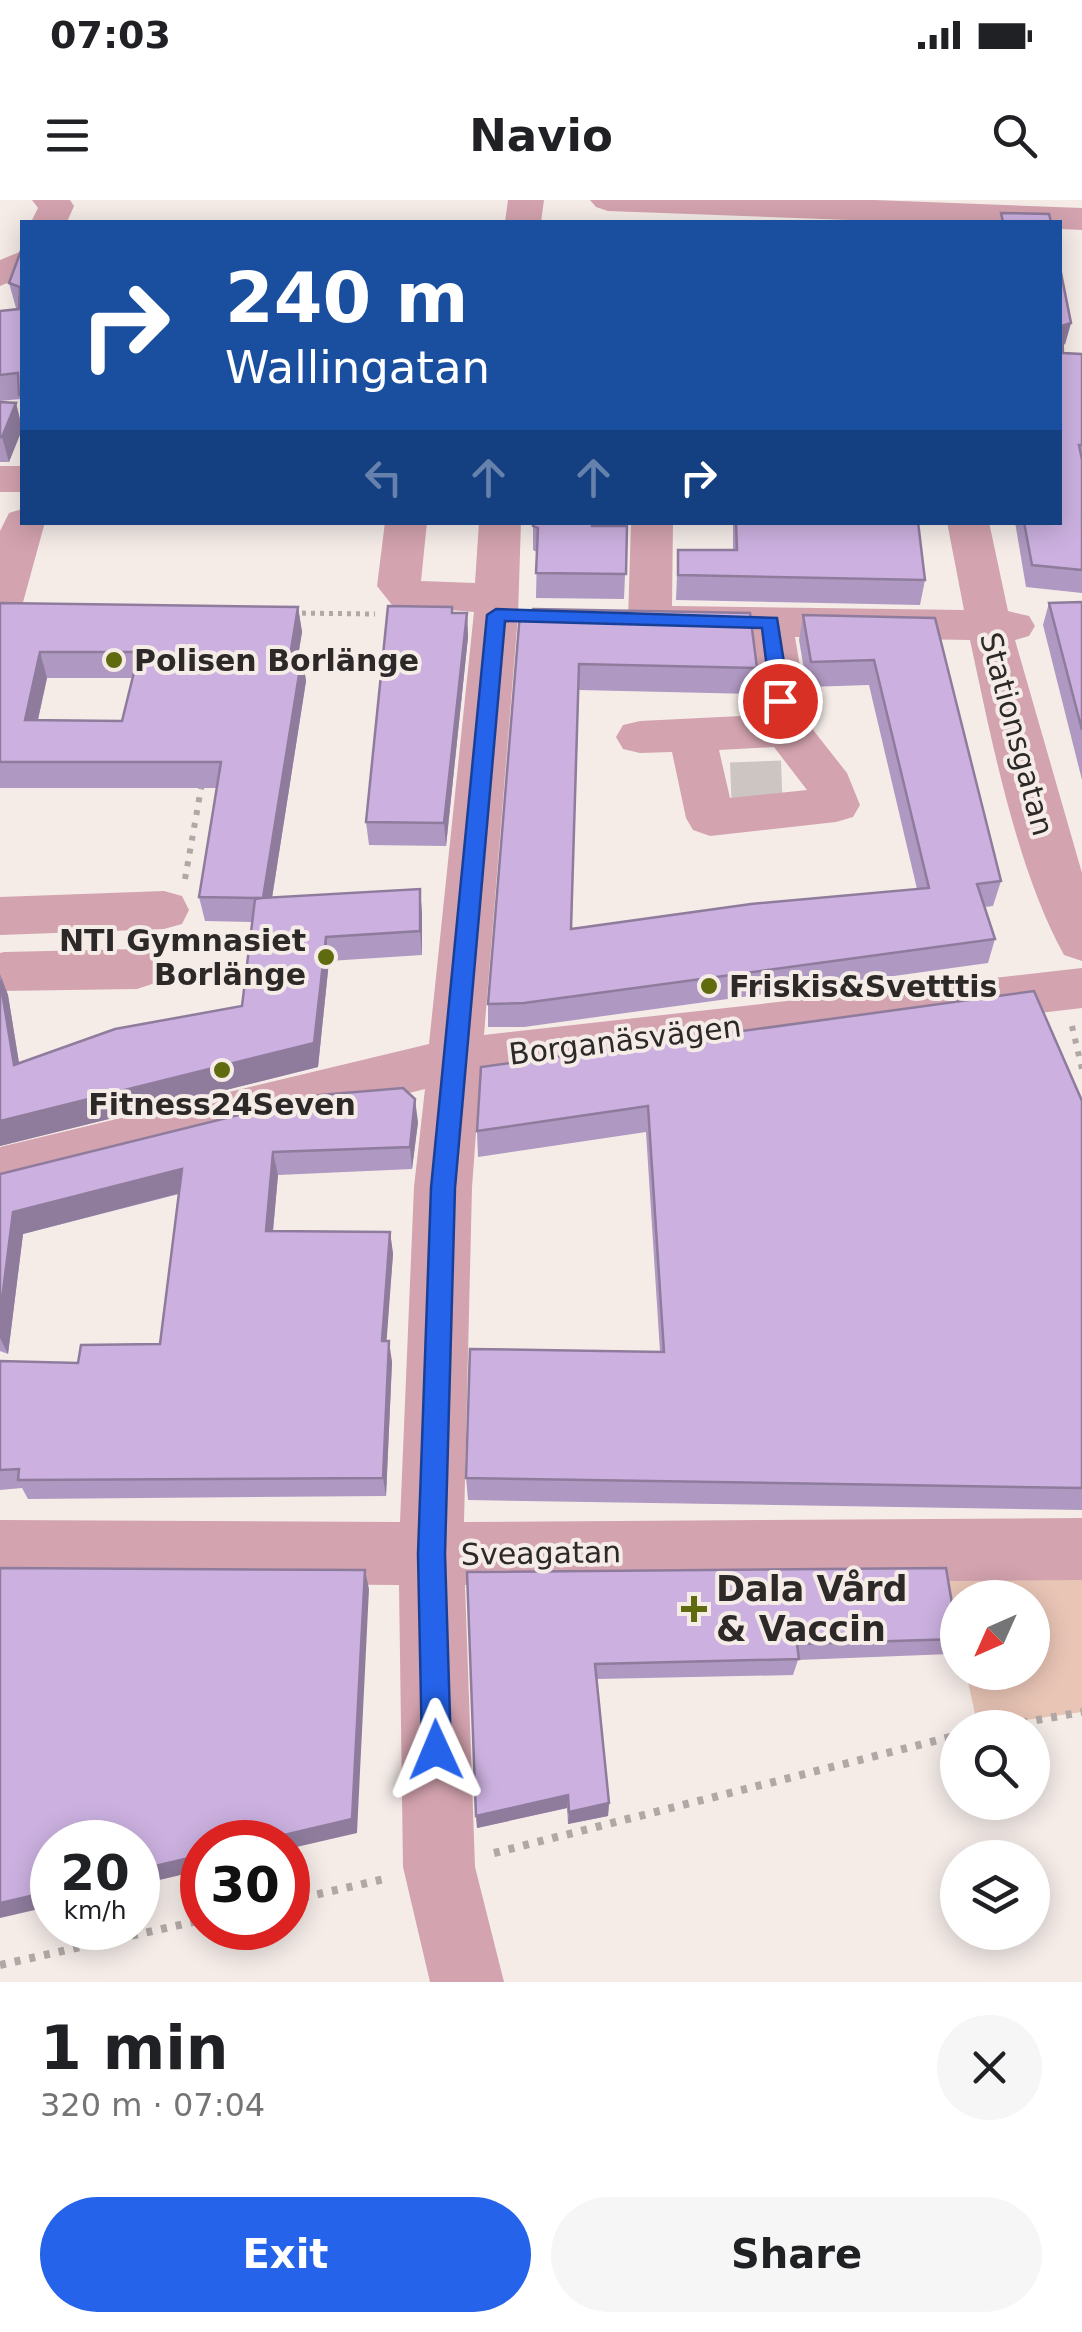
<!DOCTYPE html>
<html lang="en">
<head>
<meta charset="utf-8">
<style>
	body { margin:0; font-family:"DejaVu Sans",sans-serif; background:#f6f6f6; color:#202124; height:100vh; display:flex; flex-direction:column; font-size:38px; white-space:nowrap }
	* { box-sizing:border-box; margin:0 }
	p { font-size:32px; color:#757577 }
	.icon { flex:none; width:55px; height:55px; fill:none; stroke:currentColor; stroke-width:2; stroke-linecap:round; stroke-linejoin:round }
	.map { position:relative; height:1782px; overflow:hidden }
	.drawer { display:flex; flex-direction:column; background:#fff; flex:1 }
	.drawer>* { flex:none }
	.hud { position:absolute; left:20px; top:20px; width:1042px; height:305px; border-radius:0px; box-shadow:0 5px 25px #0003; background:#1a4fa0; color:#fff; overflow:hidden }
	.needle { width:65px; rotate:225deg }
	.fabs { position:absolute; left:940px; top:1380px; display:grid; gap:20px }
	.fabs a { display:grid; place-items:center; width:110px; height:110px; border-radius:50%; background:#fff; box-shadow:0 5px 25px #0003; font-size:50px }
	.speed { position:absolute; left:30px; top:1620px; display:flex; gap:20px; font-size:50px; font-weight:700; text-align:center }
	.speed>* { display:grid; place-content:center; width:130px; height:130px; border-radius:50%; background:#fff; box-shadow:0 5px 25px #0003; line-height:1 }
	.speed small { font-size:25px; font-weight:400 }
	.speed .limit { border:15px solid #d22; background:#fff; color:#111 }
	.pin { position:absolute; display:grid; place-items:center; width:85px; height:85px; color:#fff; margin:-42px; border:5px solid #fff; border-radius:50%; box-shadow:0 2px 10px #0007 }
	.me { position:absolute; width:110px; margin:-55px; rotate:359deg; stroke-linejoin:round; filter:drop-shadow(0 0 8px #0008) }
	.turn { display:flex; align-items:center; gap:35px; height:210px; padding:0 40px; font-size:45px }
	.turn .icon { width:130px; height:130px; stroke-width:2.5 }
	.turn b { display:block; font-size:70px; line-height:85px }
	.lanes { display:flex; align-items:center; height:95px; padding:0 40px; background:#0003; justify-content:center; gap:50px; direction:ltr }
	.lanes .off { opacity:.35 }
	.round { display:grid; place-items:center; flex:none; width:105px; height:105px; border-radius:52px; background:#f6f6f6 }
	.overview { display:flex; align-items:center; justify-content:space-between; height:170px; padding:0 40px }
	h1 { font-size:60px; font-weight:800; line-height:75px }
	.action { display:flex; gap:20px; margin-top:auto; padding:20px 40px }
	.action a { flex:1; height:115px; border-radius:60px; background:#2563eb; color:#fff; font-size:40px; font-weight:800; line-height:115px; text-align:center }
	.action a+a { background:#f6f6f6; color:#202124 }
	.status { display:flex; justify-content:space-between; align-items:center; height:70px; padding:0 50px; background:#fff; direction:ltr }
	.status svg { height:28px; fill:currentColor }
	header { display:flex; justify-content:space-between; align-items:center; height:130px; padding:0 40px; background:#fff; font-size:45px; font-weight:800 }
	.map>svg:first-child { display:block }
	.green { fill:#e9c5b6 }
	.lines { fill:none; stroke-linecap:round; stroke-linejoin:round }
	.minor-tunnel { stroke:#cdc5c2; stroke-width:51; stroke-dasharray:51 26; stroke-linecap:butt }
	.path-far2 { stroke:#afa8a5; stroke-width:5; stroke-dasharray:4 5; stroke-linecap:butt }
	.path-far1 { stroke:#afa8a5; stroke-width:6; stroke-dasharray:5 8; stroke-linecap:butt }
	.path { stroke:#afa8a5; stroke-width:8; stroke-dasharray:6 9; stroke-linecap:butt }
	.minor { fill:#d3a3af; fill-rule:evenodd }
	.wall { fill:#af98c1; fill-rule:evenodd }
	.shaded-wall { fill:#8f7c9d }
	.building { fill:#ccb1e0; stroke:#8f7c9d; stroke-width:2.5; fill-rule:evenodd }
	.route { fill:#2563eb; stroke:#184099; stroke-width:2.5 }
	.poi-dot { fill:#606a0f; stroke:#f5ece8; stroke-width:4 }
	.labels { text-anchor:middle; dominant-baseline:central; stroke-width:8; stroke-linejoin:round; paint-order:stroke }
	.poi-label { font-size:30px; font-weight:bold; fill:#2c2928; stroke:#f5ece8; text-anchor:start }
	.street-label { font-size:30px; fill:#2c2928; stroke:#f5ece8 }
	.near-poi-label { font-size:35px; font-weight:bold; fill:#2c2928; stroke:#f5ece8; text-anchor:start }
</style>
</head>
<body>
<div class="status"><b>07:03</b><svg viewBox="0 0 49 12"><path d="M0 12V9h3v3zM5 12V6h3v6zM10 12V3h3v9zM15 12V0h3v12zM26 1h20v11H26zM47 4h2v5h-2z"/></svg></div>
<header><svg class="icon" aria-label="menu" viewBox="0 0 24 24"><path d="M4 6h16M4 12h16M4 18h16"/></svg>Navio<svg class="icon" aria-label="search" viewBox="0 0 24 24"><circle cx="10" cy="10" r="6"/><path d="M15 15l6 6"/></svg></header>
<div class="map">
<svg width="1082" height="1782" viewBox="0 0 1082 1782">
	<rect width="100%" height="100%" fill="#f5ece8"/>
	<polygon class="green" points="1082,1347 1082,1512 978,1527 966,1473 1032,1472 1032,1398 958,1398 957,1432 939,1349"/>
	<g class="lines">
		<polyline class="minor-tunnel" points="731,588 810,585"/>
		<polyline class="path-far2" points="293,413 375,414"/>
		<g class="path-far1">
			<polyline points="185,679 202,583"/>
			<polyline points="1072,826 1082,869"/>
		</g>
		<g class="path">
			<polyline points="992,1528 1082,1512"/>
			<polyline points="494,1653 958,1535"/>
			<polyline points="288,1701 389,1678"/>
			<polyline points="0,1765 202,1720"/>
		</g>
		<g class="minor">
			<polygon points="32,0 70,0 74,6 67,22 31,22 38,8"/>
			<polygon points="508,0 544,0 541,22 505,22"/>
			<polygon points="590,0 874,0 1082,8 1082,30 1060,29 1060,22 903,22 608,11 596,7"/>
			<polygon points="22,51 22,77 0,86 0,60"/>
			<rect x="0" y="266" width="22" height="26"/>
			<polygon points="22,309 22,322 45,322 22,406 16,416 0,420 0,331 9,313"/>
			<polygon points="385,322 427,322 421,381 475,383 479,322 521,322 518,415 484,835 1082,768 1082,808 480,879 472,987 464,1322 1082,1318 1082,1380 465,1385 475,1667 504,1782 430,1782 403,1667 399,1385 0,1382 0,1320 400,1322 414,987 425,889 0,995 0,947 429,844 474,412 392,405 377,386"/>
			<path d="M631,322H673L672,406L964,410L947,322H989L1008,411L1029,416L1035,426L1029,436L1015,440L1082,673V761L1064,755C1016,668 991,537 970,440L795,437L810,526L847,573L860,605L853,617L836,622L710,636L693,630L686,618L672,552L640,553L623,549L616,537L623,525L640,521L761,515L750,436L650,435L634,430L628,420ZM774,547L807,590L730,598L719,550Z"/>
			<polygon points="164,691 182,696 189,710 182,724 164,729 0,735 0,697"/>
			<polygon points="137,749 155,755 163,769 155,783 137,789 0,791 0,753 4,752"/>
		</g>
	</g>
	<g class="wall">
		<polygon points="22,48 20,199 0,201 0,111 17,109 16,108 9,83"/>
		<polygon points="1060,68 1071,123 1065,144 1063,145 1063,153 1082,154 1082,393 1026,387 1015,322 1060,322"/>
		<polygon points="0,202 16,203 22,226 9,262 0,262"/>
		<polygon points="533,322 627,326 624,399 536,398 537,352 533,350"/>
		<polygon points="733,322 918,322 925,380 920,405 676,400 678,350 733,350"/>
		<polygon points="1082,402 1082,580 1043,425 1049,403"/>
		<path d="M0,403L298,407L302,432L298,456H302L306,481L272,698L420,689L422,714V755L329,761L318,867L0,946V774L8,795L19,863L242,806L252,722L205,721L199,697L217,588H0ZM47,478H133L122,521L38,520Z"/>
		<polygon points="453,413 467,413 468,437 446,646 369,645 366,622"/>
		<polygon points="520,413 757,468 754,494 579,490 571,729 917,689 869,485 807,487 799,440 803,415 935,418 1001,681 993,706 985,707 995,739 988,763 524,827 488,827 488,804"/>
		<polygon points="481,867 1082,901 1082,1310 468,1300 466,1278 660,1152 646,932 478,957 477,931"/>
		<polygon points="418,922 412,969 278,975 273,1031 390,1032 393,1054 386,1141 392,1162 386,1296 28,1299 22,1288 0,1290 0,1161 78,1163 160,1144 179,994 23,1034 8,1154 0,1151 0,974"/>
		<polygon points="467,1372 958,1432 958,1441 950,1454 798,1460 793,1475 597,1479 609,1603 608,1616 568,1624 567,1608 477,1628"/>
	</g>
	<g class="shaded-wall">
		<polygon points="1071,123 1065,144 1060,146 1062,126"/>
		<polygon points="16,203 22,230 9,262 2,237"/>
		<polygon points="298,407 302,432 294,481 290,456"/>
		<polygon points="467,413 468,437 446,646 444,623"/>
		<polygon points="40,452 47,478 32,546 25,520"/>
		<polygon points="302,456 306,481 268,723 263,698"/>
		<polygon points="420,689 422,714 422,755 420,731"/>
		<polygon points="326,737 329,761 318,867 0,946 0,921 314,843"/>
		<polygon points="0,774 8,795 23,888 14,865"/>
		<polygon points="415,899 418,922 412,969 410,947"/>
		<polygon points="273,952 278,975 271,1052 266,1031"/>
		<polygon points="182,969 188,991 23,1034 8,1154 0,1138 0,1115 13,1012"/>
		<polygon points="390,1032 393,1054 385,1162 382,1141"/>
		<polygon points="389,1141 392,1162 386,1296 383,1278"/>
		<polygon points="365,1370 369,1389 357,1633 288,1649 288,1642 254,1642"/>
		<polygon points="568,1595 567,1608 477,1628 476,1616"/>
		<polygon points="609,1603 608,1616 568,1624 569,1612"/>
		<polygon points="202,1655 202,1670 138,1685 138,1670"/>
		<polygon points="52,1691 52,1706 0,1718 0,1703"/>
	</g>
	<g class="building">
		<polygon points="1001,13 1049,14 1051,22 1003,22"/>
		<polygon points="22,48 22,188 19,196 18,173 0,175 0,111 19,109 20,87 9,83"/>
		<polygon points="1060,68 1071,123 1062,126 1063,153 1082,154 1082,245 1079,245 1082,260 1082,370 1032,365 1024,322 1060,322"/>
		<polygon points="0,202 16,203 2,237 0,237"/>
		<polygon points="533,322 592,322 592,326 627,326 626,374 536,373 538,328 533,326"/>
		<polygon points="736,322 918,322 925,380 678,375 678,350 737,350"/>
		<polygon points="1082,402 1082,530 1049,403"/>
		<path d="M0,403L298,407L290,456H302L263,698L420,689V731L326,737L314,843L0,921V780L14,865L115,829L242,806L255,699L262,698L199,697L221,562H0ZM40,452H139L122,521L25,520Z"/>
		<polygon points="388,406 452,407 452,413 467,413 444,623 366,622"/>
		<polygon points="533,409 750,413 757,468 579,464 571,729 751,704 929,688 874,460 811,462 803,415 935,418 1001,681 977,684 995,739 524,803 488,804 520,413 533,413"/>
		<polygon points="1034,791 1082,901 1082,1288 466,1278 470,1149 664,1152 648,906 477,931 481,867"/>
		<polygon points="403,888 415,899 410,947 273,952 266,1031 390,1032 382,1141 389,1141 383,1278 18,1280 19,1269 0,1270 0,1161 78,1163 81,1145 160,1144 182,969 13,1012 0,1115 0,974 320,895"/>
		<polygon points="0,1368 365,1370 352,1619 254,1642 202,1642 202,1655 138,1670 138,1642 52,1642 52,1691 0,1703"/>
		<polygon points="946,1368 958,1439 797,1444 799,1459 595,1464 609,1603 569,1612 568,1595 476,1616 467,1372"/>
	</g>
	<polygon class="route" points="496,409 777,418 790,501 780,508 771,501 762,428 505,421 455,988 445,1354 451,1550 446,1560 436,1564 426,1560 422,1550 418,1354 431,988 487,415"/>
	<g class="poi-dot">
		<circle cx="114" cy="460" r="10"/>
		<circle cx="326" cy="757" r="10"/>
		<circle cx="709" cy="786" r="10"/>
		<circle cx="222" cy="870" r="10"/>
		<path d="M689 1394h10v10h10v10h-10v10h-10v-10h-10v-10h10z"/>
	</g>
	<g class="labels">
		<g class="poi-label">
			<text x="134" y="460">Polisen Borlänge</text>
			<text x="306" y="740" text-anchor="end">NTI Gymnasiet<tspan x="306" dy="34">Borlänge</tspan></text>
			<text x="729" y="786">Friskis&amp;Svetttis</text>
			<text x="222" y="904" text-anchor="middle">Fitness24Seven</text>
		</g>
		<g class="street-label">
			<text transform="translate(1017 534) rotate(75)">Stationsgatan</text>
			<text transform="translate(625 840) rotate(-7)">Borganäsvägen</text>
			<text transform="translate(541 1353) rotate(-1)">Sveagatan</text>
		</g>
		<g class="near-poi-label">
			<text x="716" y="1389">Dala Vård<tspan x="716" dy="40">&amp; Vaccin</tspan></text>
		</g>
	</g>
</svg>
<div class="fabs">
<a><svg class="needle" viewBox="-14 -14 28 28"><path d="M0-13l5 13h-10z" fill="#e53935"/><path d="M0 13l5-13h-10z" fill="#757577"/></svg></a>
<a><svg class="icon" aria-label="search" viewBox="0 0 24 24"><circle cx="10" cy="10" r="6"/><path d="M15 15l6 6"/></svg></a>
<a><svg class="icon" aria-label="layers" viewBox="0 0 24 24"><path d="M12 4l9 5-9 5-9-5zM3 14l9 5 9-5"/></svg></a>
</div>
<div class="speed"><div>20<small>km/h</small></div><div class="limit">30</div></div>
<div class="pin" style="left:780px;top:501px;background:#d93025"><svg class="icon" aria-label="arrive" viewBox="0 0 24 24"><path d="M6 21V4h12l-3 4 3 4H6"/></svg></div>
<svg class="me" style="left:436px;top:1550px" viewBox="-20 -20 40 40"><path d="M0-17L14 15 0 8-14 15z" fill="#2563eb" stroke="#fff" stroke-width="4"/></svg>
<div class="hud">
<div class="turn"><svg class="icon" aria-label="right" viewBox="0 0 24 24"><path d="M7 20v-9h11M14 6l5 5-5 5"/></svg><div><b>240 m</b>Wallingatan</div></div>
<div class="lanes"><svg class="icon off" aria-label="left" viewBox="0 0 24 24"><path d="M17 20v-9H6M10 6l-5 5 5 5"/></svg><svg class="icon off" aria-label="ahead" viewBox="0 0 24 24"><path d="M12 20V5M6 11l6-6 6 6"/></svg><svg class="icon off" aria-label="ahead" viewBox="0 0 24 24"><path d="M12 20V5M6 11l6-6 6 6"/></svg><svg class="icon" aria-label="right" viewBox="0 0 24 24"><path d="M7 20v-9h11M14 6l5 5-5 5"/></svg></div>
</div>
</div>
<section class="drawer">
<div class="overview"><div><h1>1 min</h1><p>320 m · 07:04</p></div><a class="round"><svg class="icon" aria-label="close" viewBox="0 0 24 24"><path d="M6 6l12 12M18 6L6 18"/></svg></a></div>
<div class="action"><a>Exit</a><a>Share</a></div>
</section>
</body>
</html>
